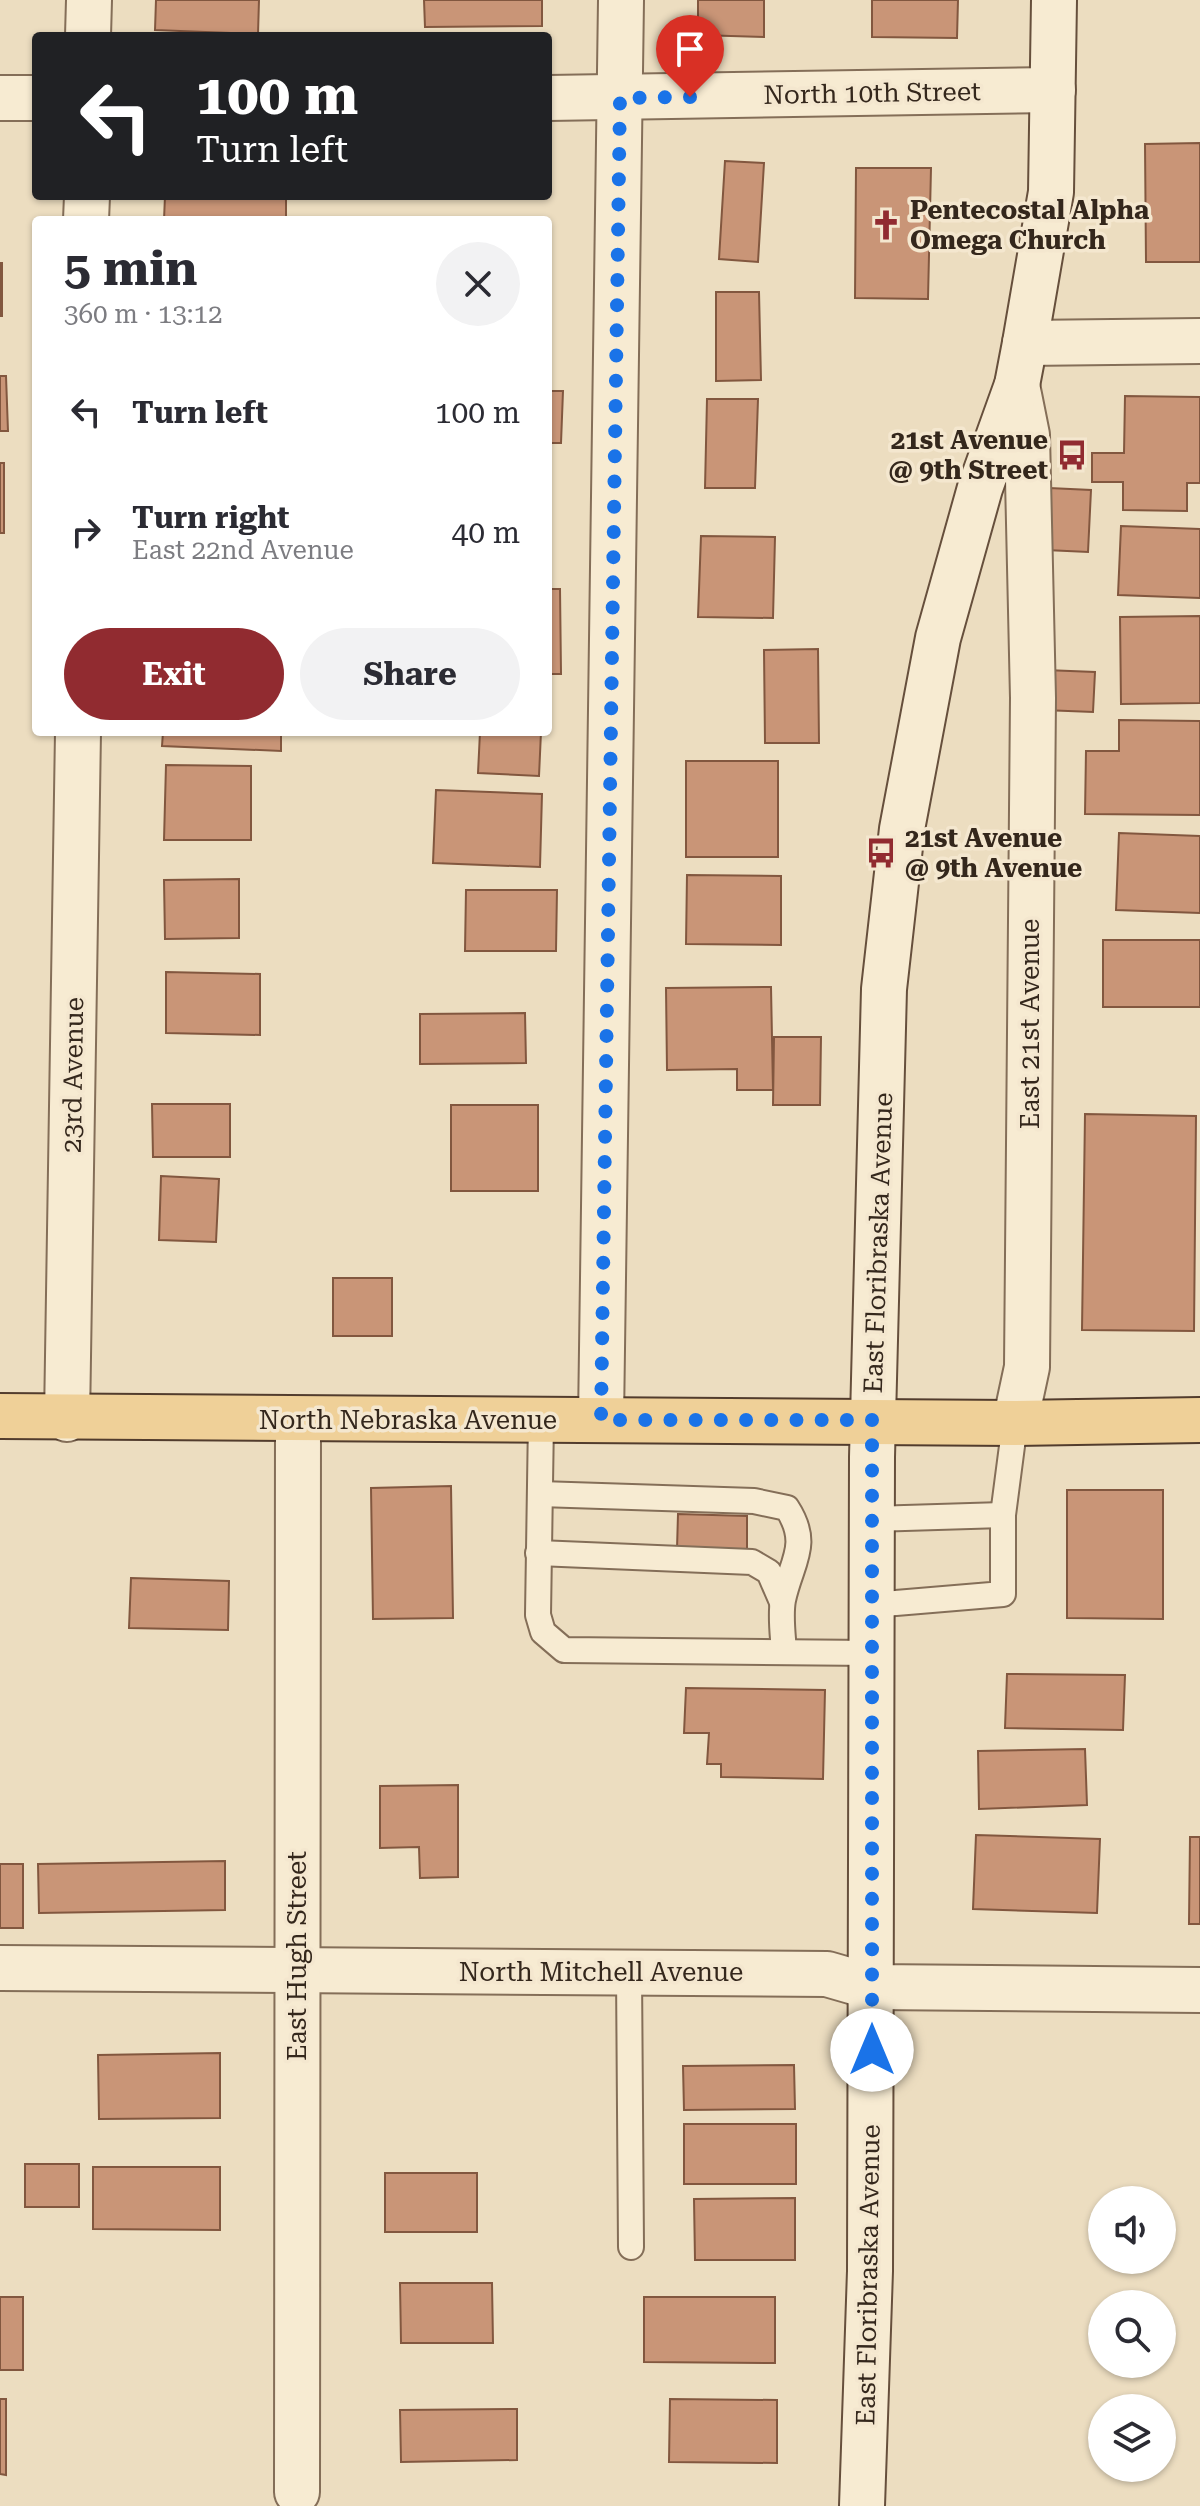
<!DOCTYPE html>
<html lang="en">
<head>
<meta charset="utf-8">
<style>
	body { margin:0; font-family:"Roboto Serif",serif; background:#f2f2f3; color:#2b2b33; height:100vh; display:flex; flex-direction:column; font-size:30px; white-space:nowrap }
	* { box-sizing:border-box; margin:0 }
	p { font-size:26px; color:#7c7c81 }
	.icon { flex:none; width:44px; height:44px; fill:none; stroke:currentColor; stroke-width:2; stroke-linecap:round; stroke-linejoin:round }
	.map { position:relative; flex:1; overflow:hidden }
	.panel { position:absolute; left:32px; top:216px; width:520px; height:520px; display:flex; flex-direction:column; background:#fff; border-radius:8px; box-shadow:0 2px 6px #0004 }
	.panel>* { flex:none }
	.banner { position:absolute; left:32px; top:32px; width:520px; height:168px; border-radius:8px; box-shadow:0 2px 6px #0004; background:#202124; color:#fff; overflow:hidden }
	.tools { position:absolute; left:1088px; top:2186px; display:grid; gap:16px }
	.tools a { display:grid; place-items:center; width:88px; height:88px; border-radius:50%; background:#fff; box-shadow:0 2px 6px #0004; font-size:40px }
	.pin { position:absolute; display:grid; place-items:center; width:68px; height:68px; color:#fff; margin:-82px -34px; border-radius:50% 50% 50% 0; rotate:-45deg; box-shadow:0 0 8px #0007 }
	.pin .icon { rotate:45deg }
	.me { position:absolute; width:88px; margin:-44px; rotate:0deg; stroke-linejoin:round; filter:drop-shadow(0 0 6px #0008) }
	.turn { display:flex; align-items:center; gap:28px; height:168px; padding:0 32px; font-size:36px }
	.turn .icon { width:104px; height:104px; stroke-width:2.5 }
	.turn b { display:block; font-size:56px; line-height:68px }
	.round { display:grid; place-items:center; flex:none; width:84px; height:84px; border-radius:42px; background:#f2f2f3 }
	.summary { display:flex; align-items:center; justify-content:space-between; height:136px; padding:0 32px }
	h1 { font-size:48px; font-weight:700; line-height:60px }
	.action { display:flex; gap:16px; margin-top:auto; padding:16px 32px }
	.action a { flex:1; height:92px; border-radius:48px; background:#912b30; color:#fff; font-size:32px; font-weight:700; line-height:92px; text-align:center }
	.action a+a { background:#f2f2f3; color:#2b2b33 }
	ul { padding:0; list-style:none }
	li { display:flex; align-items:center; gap:24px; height:120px; padding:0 32px }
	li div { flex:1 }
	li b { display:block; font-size:30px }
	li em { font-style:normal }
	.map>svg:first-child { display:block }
	.building { fill:#c99577; stroke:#82573f; stroke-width:2 }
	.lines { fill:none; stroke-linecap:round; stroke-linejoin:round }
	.lane-casing { stroke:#846e58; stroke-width:28 }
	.street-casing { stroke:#846e58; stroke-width:48 }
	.secondary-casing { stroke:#664f3c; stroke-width:48 }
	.primary-casing { stroke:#523c2d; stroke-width:48 }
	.lane { stroke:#f7ebd2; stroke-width:24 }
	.street { stroke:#f7ebd2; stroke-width:44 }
	.secondary { stroke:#f7ebd2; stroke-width:44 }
	.primary { stroke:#efd098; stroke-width:44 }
	.route { stroke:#1a73e8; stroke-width:14; stroke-dasharray:0 25.2 }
	.labels { text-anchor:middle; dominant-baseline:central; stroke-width:7; stroke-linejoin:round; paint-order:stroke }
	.street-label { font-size:26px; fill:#34271c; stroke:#f4e7cf }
	.poi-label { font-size:26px; font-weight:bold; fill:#34271c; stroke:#f4e7cf; text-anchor:start }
</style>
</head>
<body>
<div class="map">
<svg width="1200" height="2506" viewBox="0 0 1200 2506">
	<rect width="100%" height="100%" fill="#ecddc0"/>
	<g class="building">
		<polygon points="156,0 259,0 258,34 155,30"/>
		<polygon points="424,0 542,0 542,26 425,27"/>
		<polygon points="698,0 764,0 764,37 698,35"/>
		<polygon points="872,0 958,0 957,38 872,37"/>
		<polygon points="1200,143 1200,262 1146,262 1145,144"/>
		<polygon points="725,161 764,163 758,262 719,259"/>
		<polygon points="856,168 931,168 928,299 855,298"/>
		<polygon points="165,196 286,196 286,220 164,220"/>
		<rect x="0" y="263" width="2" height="53"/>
		<polygon points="716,292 759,292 761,380 716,381"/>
		<polygon points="0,376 6,376 8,431 0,431"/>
		<polygon points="548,391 563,391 561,443 548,443"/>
		<polygon points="1125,396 1200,397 1200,483 1187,483 1187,511 1123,510 1123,482 1092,482 1092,453 1124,453"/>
		<polygon points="707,399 758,399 755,488 705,488"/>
		<rect x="0" y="463" width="4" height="70"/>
		<polygon points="1049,488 1091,490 1088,552 1046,550"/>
		<polygon points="1121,526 1200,529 1200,598 1118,595"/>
		<polygon points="701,536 775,537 773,618 698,617"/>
		<polygon points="548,589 560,589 561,674 548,674"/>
		<polygon points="1200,616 1200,703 1121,704 1120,617"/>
		<polygon points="818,649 819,743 765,743 764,650"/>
		<polygon points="1045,670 1095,672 1093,712 1043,710"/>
		<polygon points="1119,720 1200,721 1200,815 1085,814 1086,751 1119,751"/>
		<polygon points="163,732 281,732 281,751 162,746"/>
		<polygon points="480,732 541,732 539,776 478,773"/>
		<rect x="686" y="761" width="92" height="96"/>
		<polygon points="166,765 251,766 251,840 164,840"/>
		<polygon points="436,790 542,794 540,867 433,863"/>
		<polygon points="1119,833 1200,836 1200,913 1116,910"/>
		<polygon points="687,875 781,876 781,945 686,944"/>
		<polygon points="239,879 239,938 165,939 164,880"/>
		<polygon points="466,890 557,890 556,951 465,951"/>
		<rect x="1103" y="940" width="97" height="67"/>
		<polygon points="166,972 260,974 260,1035 166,1033"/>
		<polygon points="771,987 773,1090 737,1090 737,1069 667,1070 666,988"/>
		<polygon points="525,1013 526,1063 420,1064 420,1014"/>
		<polygon points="774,1037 821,1037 820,1105 773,1105"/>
		<polygon points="152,1104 230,1104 230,1157 153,1157"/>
		<rect x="451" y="1105" width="87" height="86"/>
		<polygon points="1085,1114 1196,1116 1194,1331 1082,1330"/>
		<polygon points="161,1176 219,1179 216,1242 159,1240"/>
		<rect x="333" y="1278" width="59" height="58"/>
		<polygon points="451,1486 453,1618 373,1619 371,1488"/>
		<polygon points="1067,1490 1163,1490 1163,1619 1067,1618"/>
		<polygon points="678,1514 747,1516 747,1550 677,1549"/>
		<polygon points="131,1578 229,1581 228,1630 129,1628"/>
		<polygon points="1007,1674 1125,1675 1123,1730 1005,1728"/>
		<polygon points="686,1688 825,1690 823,1779 721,1777 721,1764 707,1764 709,1733 684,1733"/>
		<polygon points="1085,1749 1087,1805 979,1809 978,1751"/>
		<polygon points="458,1785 458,1877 420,1878 419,1847 380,1848 380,1786"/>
		<polygon points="976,1835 1100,1839 1097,1913 973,1909"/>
		<polygon points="1190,1837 1200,1837 1200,1924 1189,1924"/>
		<polygon points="225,1861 225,1910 39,1913 38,1864"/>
		<rect x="0" y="1864" width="23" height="64"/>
		<polygon points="220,2053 220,2118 99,2119 98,2055"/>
		<polygon points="794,2065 795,2109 684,2110 683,2066"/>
		<rect x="684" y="2124" width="112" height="60"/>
		<rect x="25" y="2164" width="54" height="43"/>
		<polygon points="93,2167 220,2167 220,2230 93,2229"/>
		<rect x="385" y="2173" width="92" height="59"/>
		<polygon points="795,2198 795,2260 695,2260 694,2199"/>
		<polygon points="400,2283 492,2283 493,2343 401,2343"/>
		<rect x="0" y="2297" width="23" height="73"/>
		<polygon points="644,2297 775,2297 775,2363 644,2362"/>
		<polygon points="0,2399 6,2399 6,2475 0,2474"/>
		<polygon points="670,2399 777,2400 777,2463 669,2462"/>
		<polygon points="517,2409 517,2460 401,2462 400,2410"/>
	</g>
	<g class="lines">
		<g class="lane-casing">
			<g id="lane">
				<polyline points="541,1420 538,1615 543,1632 564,1650 872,1653"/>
				<path d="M540,1494L754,1501L787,1508C811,1545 791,1562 783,1600C780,1616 783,1635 784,1652"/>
				<polyline points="872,1519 1003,1515"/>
				<polyline points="538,1553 752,1562 769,1572 782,1602"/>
				<polyline points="872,1605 1003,1594 1003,1515 1015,1423"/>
				<polyline points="629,1972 631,2247"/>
			</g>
		</g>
		<g class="street-casing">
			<g id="street">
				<polyline points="88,36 89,0"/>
				<polyline points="0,98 36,98"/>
				<polyline points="548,98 1053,90"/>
				<polyline points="86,220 87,196"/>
				<polyline points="1025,343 1200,341"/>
				<polyline points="67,1419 78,732"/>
				<polyline points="601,1420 621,0"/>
				<polyline points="1015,1423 1027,1367 1033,698 1027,435 1017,385"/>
				<polyline points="0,1968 827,1974 872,1987 1200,1990"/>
				<polyline points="297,2492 298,1420"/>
			</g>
		</g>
		<g class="secondary-casing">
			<polyline id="secondary" points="862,2506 870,2271 872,1457 884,989 902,829 938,638 980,488 1017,385 1025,343 1051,192 1054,0"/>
		</g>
		<g class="primary-casing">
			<polyline id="primary" points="0,1416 1015,1423 1200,1420"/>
		</g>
		<use href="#lane" class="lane"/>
		<use href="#street" class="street"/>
		<use href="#secondary" class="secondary"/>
		<use href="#primary" class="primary"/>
	</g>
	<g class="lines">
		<polyline class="route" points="690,97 620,98 601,1420 872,1420 872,2050"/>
	</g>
	<defs>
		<g id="church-bare" transform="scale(2.4)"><path d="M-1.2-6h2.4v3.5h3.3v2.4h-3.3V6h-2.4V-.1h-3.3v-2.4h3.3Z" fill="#912b30" stroke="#f4e7cf" stroke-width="2.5" paint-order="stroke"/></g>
		<g id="bus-bare" transform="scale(2.4)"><path d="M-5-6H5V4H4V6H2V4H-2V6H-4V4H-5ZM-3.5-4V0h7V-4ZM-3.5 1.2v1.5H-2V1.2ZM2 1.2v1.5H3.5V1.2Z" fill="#912b30" stroke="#f4e7cf" stroke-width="2.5" paint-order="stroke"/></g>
	</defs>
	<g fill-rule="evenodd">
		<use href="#church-bare" x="886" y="225"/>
		<use href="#bus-bare" x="1072" y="455"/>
		<use href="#bus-bare" x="881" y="853"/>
	</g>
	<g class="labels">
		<g class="street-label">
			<text transform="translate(872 93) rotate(-1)">North 10th Street</text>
			<text transform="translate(1030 1024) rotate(-90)">East 21st Avenue</text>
			<text transform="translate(73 1075) rotate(-89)">23rd Avenue</text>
			<text transform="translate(878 1243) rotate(-88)">East Floribraska Avenue</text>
			<text x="408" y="1420">North Nebraska Avenue</text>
			<text transform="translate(297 1956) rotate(-90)">East Hugh Street</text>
			<text x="601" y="1972">North Mitchell Avenue</text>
			<text transform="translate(868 2275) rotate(-89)">East Floribraska Avenue</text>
		</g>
		<g class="poi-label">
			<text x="910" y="210">Pentecostal Alpha<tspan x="910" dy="30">Omega Church</tspan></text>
			<text x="1048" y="440" text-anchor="end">21st Avenue<tspan x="1048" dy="30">@ 9th Street</tspan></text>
			<text x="905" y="838">21st Avenue<tspan x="905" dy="30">@ 9th Avenue</tspan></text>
		</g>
	</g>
</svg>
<div class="tools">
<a><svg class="icon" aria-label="sound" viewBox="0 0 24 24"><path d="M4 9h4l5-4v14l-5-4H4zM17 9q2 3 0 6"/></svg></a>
<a><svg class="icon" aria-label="search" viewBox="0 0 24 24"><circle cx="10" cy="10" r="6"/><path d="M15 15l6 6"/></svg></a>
<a><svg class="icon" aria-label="layers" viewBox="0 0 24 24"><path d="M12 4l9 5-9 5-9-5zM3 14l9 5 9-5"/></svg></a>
</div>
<div class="pin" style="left:690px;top:97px;background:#d93025"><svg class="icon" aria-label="arrive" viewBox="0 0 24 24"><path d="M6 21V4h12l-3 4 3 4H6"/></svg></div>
<svg class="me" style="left:872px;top:2050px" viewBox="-20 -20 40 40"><circle r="19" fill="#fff"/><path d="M0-13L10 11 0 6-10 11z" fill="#1a73e8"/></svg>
<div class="banner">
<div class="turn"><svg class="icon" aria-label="left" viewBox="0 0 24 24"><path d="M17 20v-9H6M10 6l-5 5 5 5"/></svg><div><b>100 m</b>Turn left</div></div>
</div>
<section class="panel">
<div class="summary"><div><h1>5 min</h1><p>360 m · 13:12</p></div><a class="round"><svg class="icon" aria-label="close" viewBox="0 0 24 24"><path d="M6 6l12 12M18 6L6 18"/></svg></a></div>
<ul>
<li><svg class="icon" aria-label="left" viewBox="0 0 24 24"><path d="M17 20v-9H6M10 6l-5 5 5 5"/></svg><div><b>Turn left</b></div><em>100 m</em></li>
<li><svg class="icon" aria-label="right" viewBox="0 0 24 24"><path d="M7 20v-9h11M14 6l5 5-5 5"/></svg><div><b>Turn right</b><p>East 22nd Avenue</p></div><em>40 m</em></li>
</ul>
<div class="action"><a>Exit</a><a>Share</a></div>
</section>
</div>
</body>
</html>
